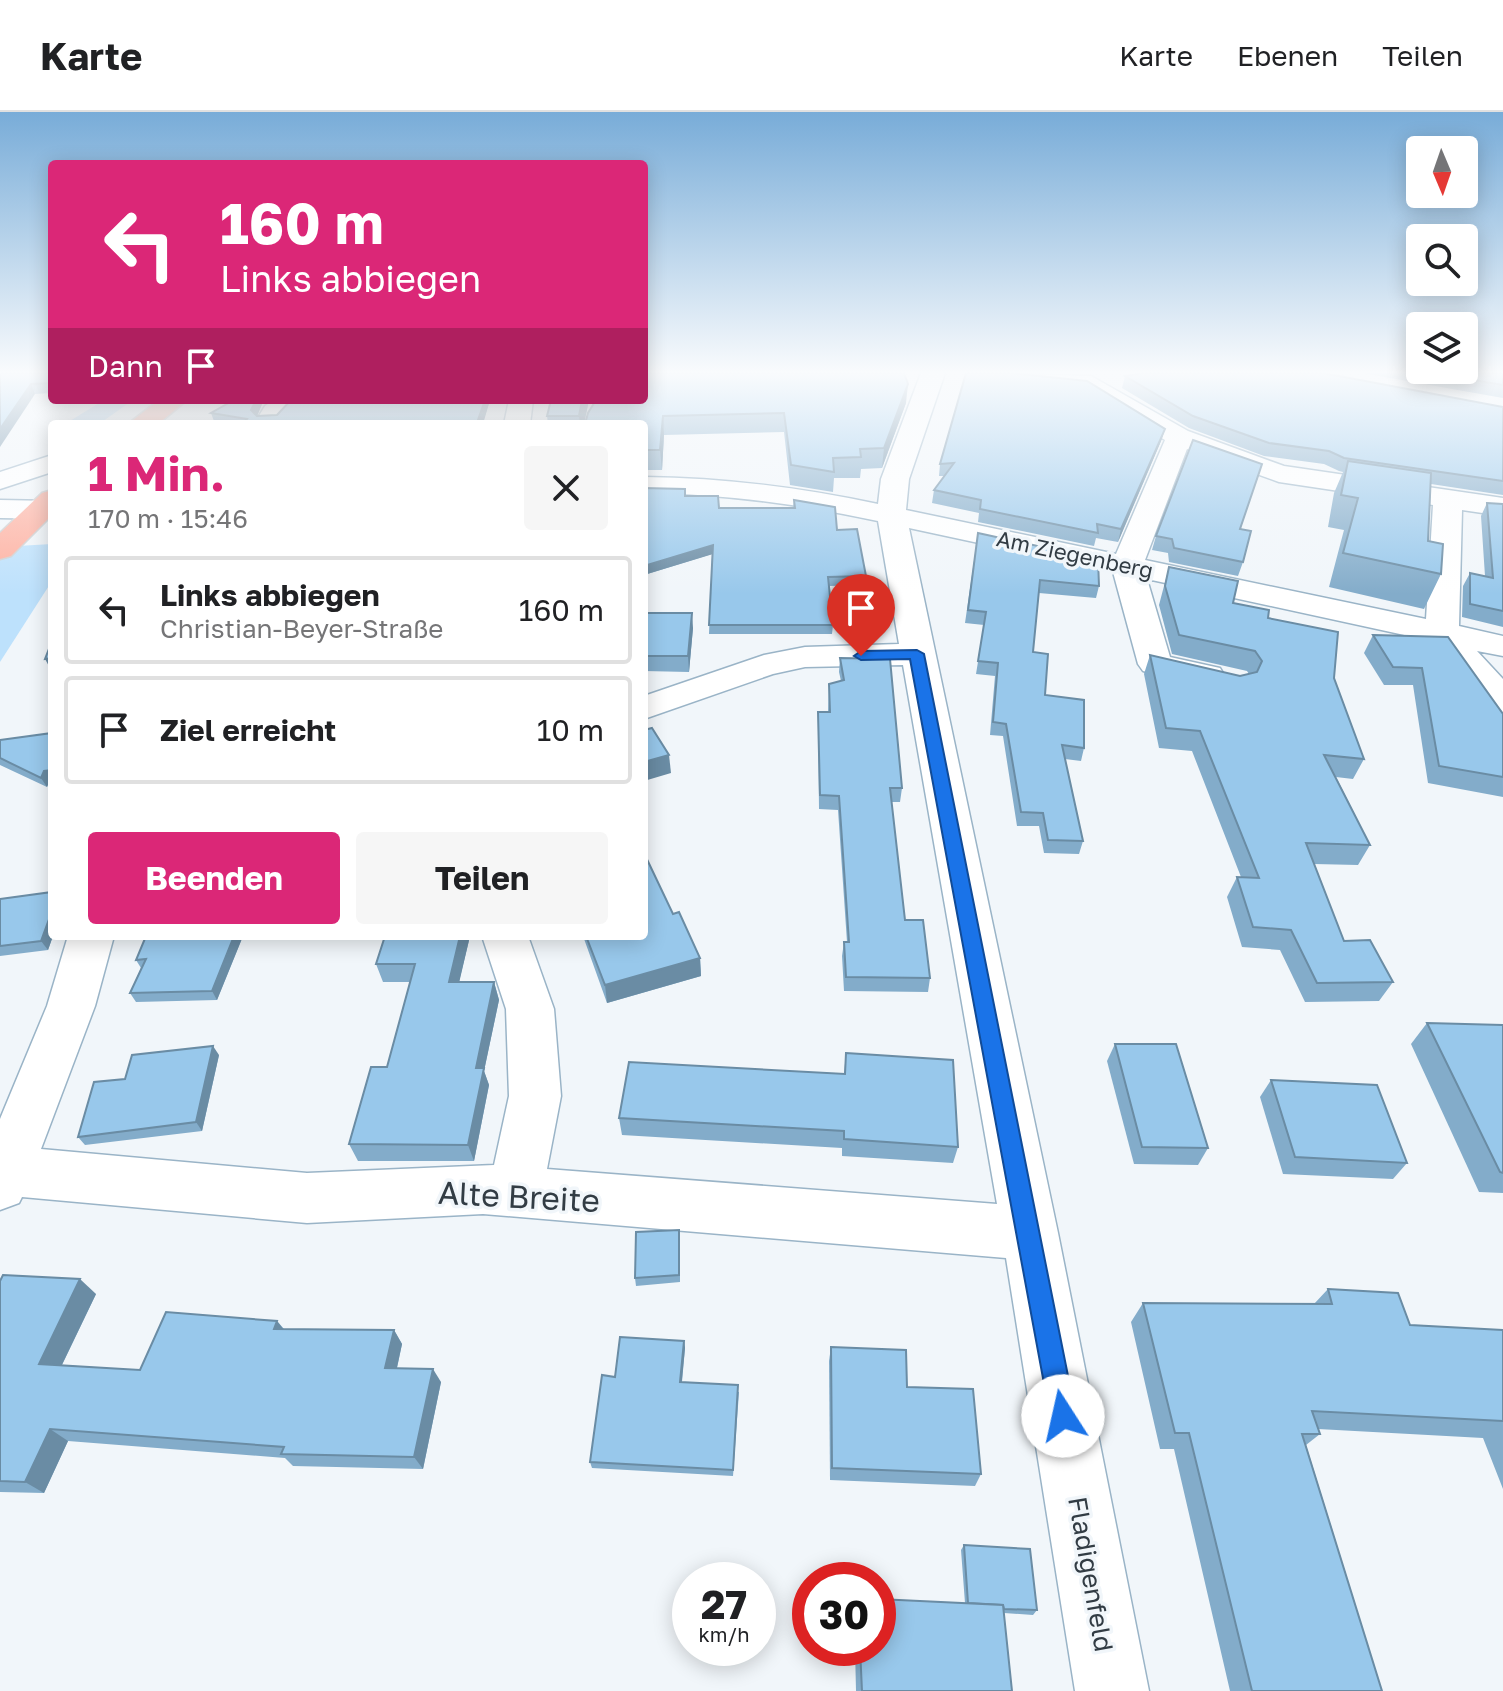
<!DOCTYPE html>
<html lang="de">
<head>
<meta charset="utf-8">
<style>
	body { margin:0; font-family:"Golos Text",sans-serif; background:#f6f6f6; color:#202124; height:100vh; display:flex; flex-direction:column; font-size:30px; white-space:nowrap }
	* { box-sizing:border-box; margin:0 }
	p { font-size:26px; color:#757577 }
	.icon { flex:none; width:44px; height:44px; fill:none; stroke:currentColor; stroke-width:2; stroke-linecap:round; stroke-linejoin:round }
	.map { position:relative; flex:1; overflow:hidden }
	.drawer { position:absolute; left:48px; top:308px; width:600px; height:520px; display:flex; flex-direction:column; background:#fff; border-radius:8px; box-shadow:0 4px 20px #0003 }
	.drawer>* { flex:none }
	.top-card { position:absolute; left:48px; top:48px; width:600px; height:244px; border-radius:8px; box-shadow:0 4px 20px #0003; background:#db2777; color:#fff; overflow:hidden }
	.needle { width:52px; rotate:178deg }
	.fabs { position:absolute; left:1406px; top:24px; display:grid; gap:16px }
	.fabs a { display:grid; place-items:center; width:72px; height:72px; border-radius:8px; background:#fff; box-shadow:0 4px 20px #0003; font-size:40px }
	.speed { position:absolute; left:672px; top:1450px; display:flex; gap:16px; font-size:40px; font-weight:700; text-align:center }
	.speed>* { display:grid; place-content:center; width:104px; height:104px; border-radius:50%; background:#fff; box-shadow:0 4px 20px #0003; line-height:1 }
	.speed small { font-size:20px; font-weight:400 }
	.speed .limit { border:12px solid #d22; background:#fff; color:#111 }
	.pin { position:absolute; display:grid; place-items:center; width:68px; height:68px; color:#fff; margin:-82px -34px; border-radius:50% 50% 50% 0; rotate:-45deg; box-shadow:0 0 8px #0007 }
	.pin .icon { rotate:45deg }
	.me { position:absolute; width:88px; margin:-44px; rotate:350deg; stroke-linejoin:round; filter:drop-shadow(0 0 6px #0008) }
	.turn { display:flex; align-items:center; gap:28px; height:168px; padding:0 40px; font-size:36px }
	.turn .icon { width:104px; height:104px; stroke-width:2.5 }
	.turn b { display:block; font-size:56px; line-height:68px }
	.then { display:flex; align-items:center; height:76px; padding:0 40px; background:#0003; gap:16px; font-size:30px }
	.round { display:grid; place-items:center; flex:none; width:84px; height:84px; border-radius:8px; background:#f6f6f6 }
	.summary { display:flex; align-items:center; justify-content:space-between; height:136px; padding:0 40px }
	h1 { font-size:48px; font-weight:700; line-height:60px; color:#db2777 }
	.button { display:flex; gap:16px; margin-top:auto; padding:16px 40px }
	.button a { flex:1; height:92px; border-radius:8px; background:#db2777; color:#fff; font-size:32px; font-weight:700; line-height:92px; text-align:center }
	.button a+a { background:#f6f6f6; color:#202124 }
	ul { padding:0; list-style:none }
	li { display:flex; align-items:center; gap:24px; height:108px; margin:0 16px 12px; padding:0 24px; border:4px solid #e0e0e0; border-radius:8px }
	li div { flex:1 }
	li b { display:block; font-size:30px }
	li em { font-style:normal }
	header { display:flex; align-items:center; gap:48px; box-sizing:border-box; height:112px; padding:0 40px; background:#fff; border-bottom:2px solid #e0e0e0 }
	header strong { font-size:38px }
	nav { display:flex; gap:44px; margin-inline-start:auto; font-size:28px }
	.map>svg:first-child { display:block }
	.green { fill:#bde1fc }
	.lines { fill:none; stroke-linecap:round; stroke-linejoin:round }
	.minor-casing { stroke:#9ab4c7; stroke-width:3 }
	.major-casing { stroke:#ced0d2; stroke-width:3 }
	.minor { fill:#fff; fill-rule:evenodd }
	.major { fill:#feb0a0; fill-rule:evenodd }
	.wall { fill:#83acca }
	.shaded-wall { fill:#6a8ca4 }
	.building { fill:#98c8eb; stroke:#6a8ca4; stroke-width:2 }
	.route { fill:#1a73e8; stroke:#114b97; stroke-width:2 }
	.labels { text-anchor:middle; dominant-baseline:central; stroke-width:7; stroke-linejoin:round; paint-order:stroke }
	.far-street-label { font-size:22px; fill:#323c44; stroke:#f1f6fa }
	.street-label { font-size:26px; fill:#323c44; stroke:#f1f6fa }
	.near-street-label { font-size:32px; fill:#323c44; stroke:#f1f6fa }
</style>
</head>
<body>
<header>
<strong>Karte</strong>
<nav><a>Karte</a><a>Ebenen</a><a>Teilen</a></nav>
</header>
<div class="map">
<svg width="1503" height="1579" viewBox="0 0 1503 1579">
	<rect width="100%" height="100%" fill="#f1f6fa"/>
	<g class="green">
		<polygon points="104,288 133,288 99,312 65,312"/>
		<polygon points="52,432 52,469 0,550 0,435"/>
	</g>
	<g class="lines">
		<g class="minor-casing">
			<g id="minor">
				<path d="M921,261H945L909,367L906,398L1116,442L1165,328L1085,278L998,268L990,266L986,261L1091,264L1188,319L1284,354L1503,386V404L1462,398L1459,514L1503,524V544L1477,539L1503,567V600L1490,597L1432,529L1147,467L1170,545L1220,556L1225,564L1220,572L1207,575L1143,559L1138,552L1113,460L909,416L1058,1121L1149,1579H1075L1006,1146L483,1102L307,1111L22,1085L19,1091L0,1098V1007L47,894L68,824H114L95,894L41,1037L307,1061L494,1053L509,984L506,897L482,824H528L554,897L561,984L547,1057L997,1092L903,553L805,555L773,562L644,607V584L764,543L805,535L899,532L878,409C797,392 726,382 644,381V365C724,366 799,375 878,392L881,367ZM1187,337L1279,370L1433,393L1426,507L1145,448Z"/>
				<polygon points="274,288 304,288 279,312 261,312 257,307 265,294"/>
				<polygon points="509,288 533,288 530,312 504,312"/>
				<polygon points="52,343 52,360 0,377 0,360"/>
				<polygon points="0,388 52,389 52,407 0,406"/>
			</g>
		</g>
		<g class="major-casing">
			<g id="major">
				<polygon points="159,288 187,288 158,312 128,312"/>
				<polygon points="52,378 52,403 11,444 0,447 0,421 42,381"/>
			</g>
		</g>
		<use href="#minor" class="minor"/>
		<use href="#major" class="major"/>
	</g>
	<g class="wall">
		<polygon points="0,261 52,261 52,281 35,282"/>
		<polygon points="1362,261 1503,261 1503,286"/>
		<polygon points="1125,264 1503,295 1503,383 1431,372 1428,429 1441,462 1424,497 1329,475 1344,418 1328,415 1334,381 1343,360 1339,359 1324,352 1264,344 1189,316 1122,276"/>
		<polygon points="291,288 490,288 483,310 487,312 215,312 211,301 262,292 257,304 277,303"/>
		<polygon points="589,288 584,312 548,312 547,304"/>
		<polygon points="906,291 882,356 861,357 860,366 834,366 833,380 790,373 784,320 664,323 662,358 644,358 644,312 588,301"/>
		<polygon points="1165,317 1161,329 1118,430 1096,426 1094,434 978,410 979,401 932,391 934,378 945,364 939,364 940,352"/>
		<polygon points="685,377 685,384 719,396 793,396 794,388 837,418 866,464 865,473 829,474 833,513 832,522 709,522 712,442 644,463"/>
		<polygon points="1487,391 1503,392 1503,515 1462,505 1463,474 1470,461 1485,464 1481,404"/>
		<polygon points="1240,417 1243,450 1238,464 1169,450 1168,441 1152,438 1156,424"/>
		<polygon points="978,421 1099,474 1096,486 1039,481 1033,540 1045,583 1084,636 1081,649 1065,647 1083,729 1079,742 1044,741 1039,714 1017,714 1003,624 990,623 995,564 976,562 984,513 965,511"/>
		<polygon points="1169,455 1233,491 1268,506 1334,566 1364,647 1353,667 1336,665 1370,733 1358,753 1314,752 1344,829 1393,870 1379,889 1305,890 1280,838 1242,835 1227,785 1237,765 1241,765 1192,639 1159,636 1144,562 1150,543 1240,564 1249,562 1247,559 1172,542 1159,493"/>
		<polygon points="644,501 693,516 689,560 644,559"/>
		<polygon points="1373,523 1503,602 1503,685 1428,671 1413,573 1384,573 1364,541"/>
		<polygon points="840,546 902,676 900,690 891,690 905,808 930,866 928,880 844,879 842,844 844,830 847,830 838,698 819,697 818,613 818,600 828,600 829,572 841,569 839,560"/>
		<polygon points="52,621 52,668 50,668 47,675 0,653 0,628"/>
		<polygon points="0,787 53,824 48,838 0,844"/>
		<polygon points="673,802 700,846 701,864 607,891 583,824 644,824"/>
		<polygon points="146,824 243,824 217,888 136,890 130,881 141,856 136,848"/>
		<polygon points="385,824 470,824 459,870 494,870 499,888 484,959 489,973 474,1049 358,1049 349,1032 387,955 410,870 383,870 376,852"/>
		<polygon points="1427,911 1503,913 1503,1081 1479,1080 1411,932"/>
		<polygon points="1115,932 1208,1036 1198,1053 1134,1052 1107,949"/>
		<polygon points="846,941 958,1035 953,1051 842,1044 842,1036 622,1023 619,1006 844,962"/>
		<polygon points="219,943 202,1019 85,1033 78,1025 125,967"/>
		<polygon points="1271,968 1407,1051 1393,1067 1283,1062 1260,985"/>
		<polygon points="680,1126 680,1170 636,1174 635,1166"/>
		<polygon points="0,1169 96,1182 62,1253 140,1258 277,1209 284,1217 394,1218 402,1232 397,1256 441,1270 423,1357 293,1354 285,1346 68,1329 44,1381 0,1380"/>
		<polygon points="1328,1177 1410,1213 1503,1218 1503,1377 1483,1326 1318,1317 1320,1322 1306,1333 1382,1579 1230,1579 1174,1337 1160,1337 1131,1210 1143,1191 1314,1192"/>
		<polygon points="684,1229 685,1236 682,1270 739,1280 733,1364 592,1356 590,1350 615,1265"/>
		<polygon points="831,1235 907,1275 981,1362 975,1374 830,1368 829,1249"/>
		<polygon points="964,1433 1037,1498 1033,1503 1004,1501 1012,1579 856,1579 855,1536 878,1536 965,1491 961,1438"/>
	</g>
	<g class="shaded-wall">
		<polygon points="31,272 35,282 0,335 0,317"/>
		<polygon points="908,272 906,291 882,356 884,336"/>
		<polygon points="256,288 269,288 262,292 255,309 251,298"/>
		<polygon points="485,288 490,288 483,312 478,308"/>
		<polygon points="582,288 589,288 584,312 580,312 579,304"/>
		<polygon points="663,304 664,323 662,358 660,338"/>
		<polygon points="1165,317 1161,329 1118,430 1121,417"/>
		<polygon points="713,433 713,442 644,463 644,454"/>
		<polygon points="692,501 693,516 689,560 688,544"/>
		<polygon points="52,546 52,556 50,556 45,547"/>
		<polygon points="669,643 671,661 644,669 644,650"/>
		<polygon points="52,658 52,668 50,668 47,675 41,666 44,659"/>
		<polygon points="52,799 53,824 48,838 41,829"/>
		<polygon points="234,824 243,824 217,888 212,879"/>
		<polygon points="460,824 470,824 455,888 449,870"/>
		<polygon points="700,846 701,864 607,891 605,873"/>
		<polygon points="494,870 499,888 484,959 489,973 474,1049 468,1033 476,956"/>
		<polygon points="213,934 219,943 202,1019 196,1010"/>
		<polygon points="80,1167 96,1182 56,1265 39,1252"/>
		<polygon points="277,1209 288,1223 274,1217"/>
		<polygon points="394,1218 402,1232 394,1269 385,1256"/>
		<polygon points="684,1229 685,1236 681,1277 680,1270"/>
		<polygon points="433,1257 441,1270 423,1357 414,1345"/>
		<polygon points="50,1317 68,1329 44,1381 25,1370"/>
	</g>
	<g class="building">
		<polygon points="0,261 52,261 52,271 31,272 0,317"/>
		<polygon points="644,261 904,261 908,272 884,336 860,337 861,345 833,346 834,360 791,353 784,301 663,304 660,338 644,338 644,312 585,312 588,301 596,288 644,288"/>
		<polygon points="966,261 1011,261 1087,269 1165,317 1121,417 1097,412 1098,421 980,397 981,388 934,378 954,351 940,352"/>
		<polygon points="1143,261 1323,261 1503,295 1503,369 1344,346 1329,339 1269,331 1193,304 1125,264"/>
		<polygon points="1432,261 1503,261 1503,273"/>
		<polygon points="234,288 256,288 251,298 257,304 277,303 291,288 485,288 478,308 487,312 243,312 247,307 211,301"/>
		<polygon points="551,288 582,288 579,304 547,304"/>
		<polygon points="1193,328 1262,352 1240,417 1251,419 1243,450 1174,436 1172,427 1156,424"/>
		<polygon points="1348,349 1431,361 1428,429 1443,432 1441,462 1343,441 1358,386 1341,383"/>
		<polygon points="644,376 685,377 685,384 718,384 719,396 795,396 794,388 835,395 837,418 857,417 866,464 828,465 833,513 709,513 713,433 644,454"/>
		<polygon points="1487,391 1503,392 1503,499 1470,492 1470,461 1493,466"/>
		<polygon points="978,421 1098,447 1099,474 1040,468 1033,540 1048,542 1045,583 1084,588 1084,636 1062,633 1083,729 1048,728 1043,701 1021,700 1006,612 993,610 998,551 978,549 986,500 968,498"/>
		<polygon points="1169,455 1238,469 1233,491 1269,498 1268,506 1338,520 1334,566 1364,647 1324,643 1370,733 1306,731 1344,829 1370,828 1393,870 1317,871 1291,818 1253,815 1237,765 1259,766 1200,619 1166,616 1150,543 1240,564 1257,560 1262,549 1255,539 1179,523 1165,474"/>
		<polygon points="644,501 692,501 688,544 644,544"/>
		<polygon points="1373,523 1448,525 1503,602 1503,665 1439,654 1422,556 1393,555"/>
		<polygon points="52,529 52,546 45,547"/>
		<polygon points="840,546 890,547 902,676 890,676 905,808 923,808 930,866 846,865 844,830 849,830 839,684 820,683 818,600 830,600 829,572 844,568"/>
		<polygon points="652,616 669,643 644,650 644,618"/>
		<polygon points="52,621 52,658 44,659 41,666 0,646 0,628"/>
		<polygon points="644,741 673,802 679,800 700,846 605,873 586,824 644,824"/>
		<polygon points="52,780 52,799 41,829 0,834 0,787"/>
		<polygon points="146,824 234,824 212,879 130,881 146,847 136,848"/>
		<polygon points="385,824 460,824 449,870 494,870 476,956 484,956 468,1033 349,1032 371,955 387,955 415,852 376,852"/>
		<polygon points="1427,911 1503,913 1503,1061 1500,1060"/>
		<polygon points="1115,932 1176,932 1208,1036 1142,1035"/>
		<polygon points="213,934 196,1010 78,1025 94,970 125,967 132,943"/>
		<polygon points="846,941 953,948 958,1035 844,1027 844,1019 619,1006 629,950 845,962"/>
		<polygon points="1271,968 1377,973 1407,1051 1295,1045"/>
		<polygon points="679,1118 679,1163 635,1166 636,1120"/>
		<polygon points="3,1163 80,1167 39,1252 140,1258 166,1200 277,1209 274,1217 394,1218 385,1256 433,1257 414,1345 281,1342 284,1335 50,1317 25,1370 0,1369 0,1169"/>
		<polygon points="1328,1177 1398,1181 1410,1213 1503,1218 1503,1309 1312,1299 1320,1322 1302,1322 1382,1579 1252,1579 1189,1321 1175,1321 1143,1191 1332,1192"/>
		<polygon points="620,1225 684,1229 680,1270 738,1273 733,1358 590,1350 602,1263 615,1265"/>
		<polygon points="831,1235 906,1238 907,1275 973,1277 981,1362 832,1356"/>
		<polygon points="964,1433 1030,1437 1037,1498 1004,1497 1003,1493 968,1491"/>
		<polygon points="878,1487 1003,1493 1012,1579 862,1579 860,1536 878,1536"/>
	</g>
	<linearGradient id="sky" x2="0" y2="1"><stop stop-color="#78acd8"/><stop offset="0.54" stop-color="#f9fbfd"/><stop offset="1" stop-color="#f9fbfd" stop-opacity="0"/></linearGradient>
	<rect width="1503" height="482" fill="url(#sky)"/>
	<polygon class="route" points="917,538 924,542 1076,1304 1073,1314 1063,1318 1054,1314 1050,1304 910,547 861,548 854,544 861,539"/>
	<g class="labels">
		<g class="far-street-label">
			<text transform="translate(1075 442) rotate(12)">Am Ziegenberg</text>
		</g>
		<g class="street-label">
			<text transform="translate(1091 1462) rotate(80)">Fladigenfeld</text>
		</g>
		<g class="near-street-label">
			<text transform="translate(519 1084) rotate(3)">Alte Breite</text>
		</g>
	</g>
</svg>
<div class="fabs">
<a><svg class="needle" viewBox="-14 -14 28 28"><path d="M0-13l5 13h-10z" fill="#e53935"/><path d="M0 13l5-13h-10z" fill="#757577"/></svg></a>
<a><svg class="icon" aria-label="search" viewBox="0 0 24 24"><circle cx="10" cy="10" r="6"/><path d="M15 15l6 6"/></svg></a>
<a><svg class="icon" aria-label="layers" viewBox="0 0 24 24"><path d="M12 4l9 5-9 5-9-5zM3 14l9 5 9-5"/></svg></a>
</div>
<div class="speed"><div>27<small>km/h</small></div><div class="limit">30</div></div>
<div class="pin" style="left:861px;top:544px;background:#d93025"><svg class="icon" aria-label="arrive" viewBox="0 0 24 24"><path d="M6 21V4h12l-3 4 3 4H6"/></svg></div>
<svg class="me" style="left:1063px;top:1304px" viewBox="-20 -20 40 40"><circle r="19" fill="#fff"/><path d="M0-13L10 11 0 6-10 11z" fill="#1a73e8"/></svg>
<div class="top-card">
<div class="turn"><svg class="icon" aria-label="left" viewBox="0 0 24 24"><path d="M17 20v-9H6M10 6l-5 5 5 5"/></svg><div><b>160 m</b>Links abbiegen</div></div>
<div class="then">Dann<svg class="icon" aria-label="arrive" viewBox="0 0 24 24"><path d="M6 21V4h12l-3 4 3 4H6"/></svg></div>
</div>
<section class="drawer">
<div class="summary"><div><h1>1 Min.</h1><p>170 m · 15:46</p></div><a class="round"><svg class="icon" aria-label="close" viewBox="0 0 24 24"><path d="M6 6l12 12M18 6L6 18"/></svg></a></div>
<ul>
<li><svg class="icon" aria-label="left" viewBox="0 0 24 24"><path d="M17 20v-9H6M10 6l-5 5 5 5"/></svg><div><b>Links abbiegen</b><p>Christian-Beyer-Straße</p></div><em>160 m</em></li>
<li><svg class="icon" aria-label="arrive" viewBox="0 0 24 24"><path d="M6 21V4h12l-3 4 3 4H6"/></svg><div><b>Ziel erreicht</b></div><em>10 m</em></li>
</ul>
<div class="button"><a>Beenden</a><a>Teilen</a></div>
</section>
</div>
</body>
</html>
